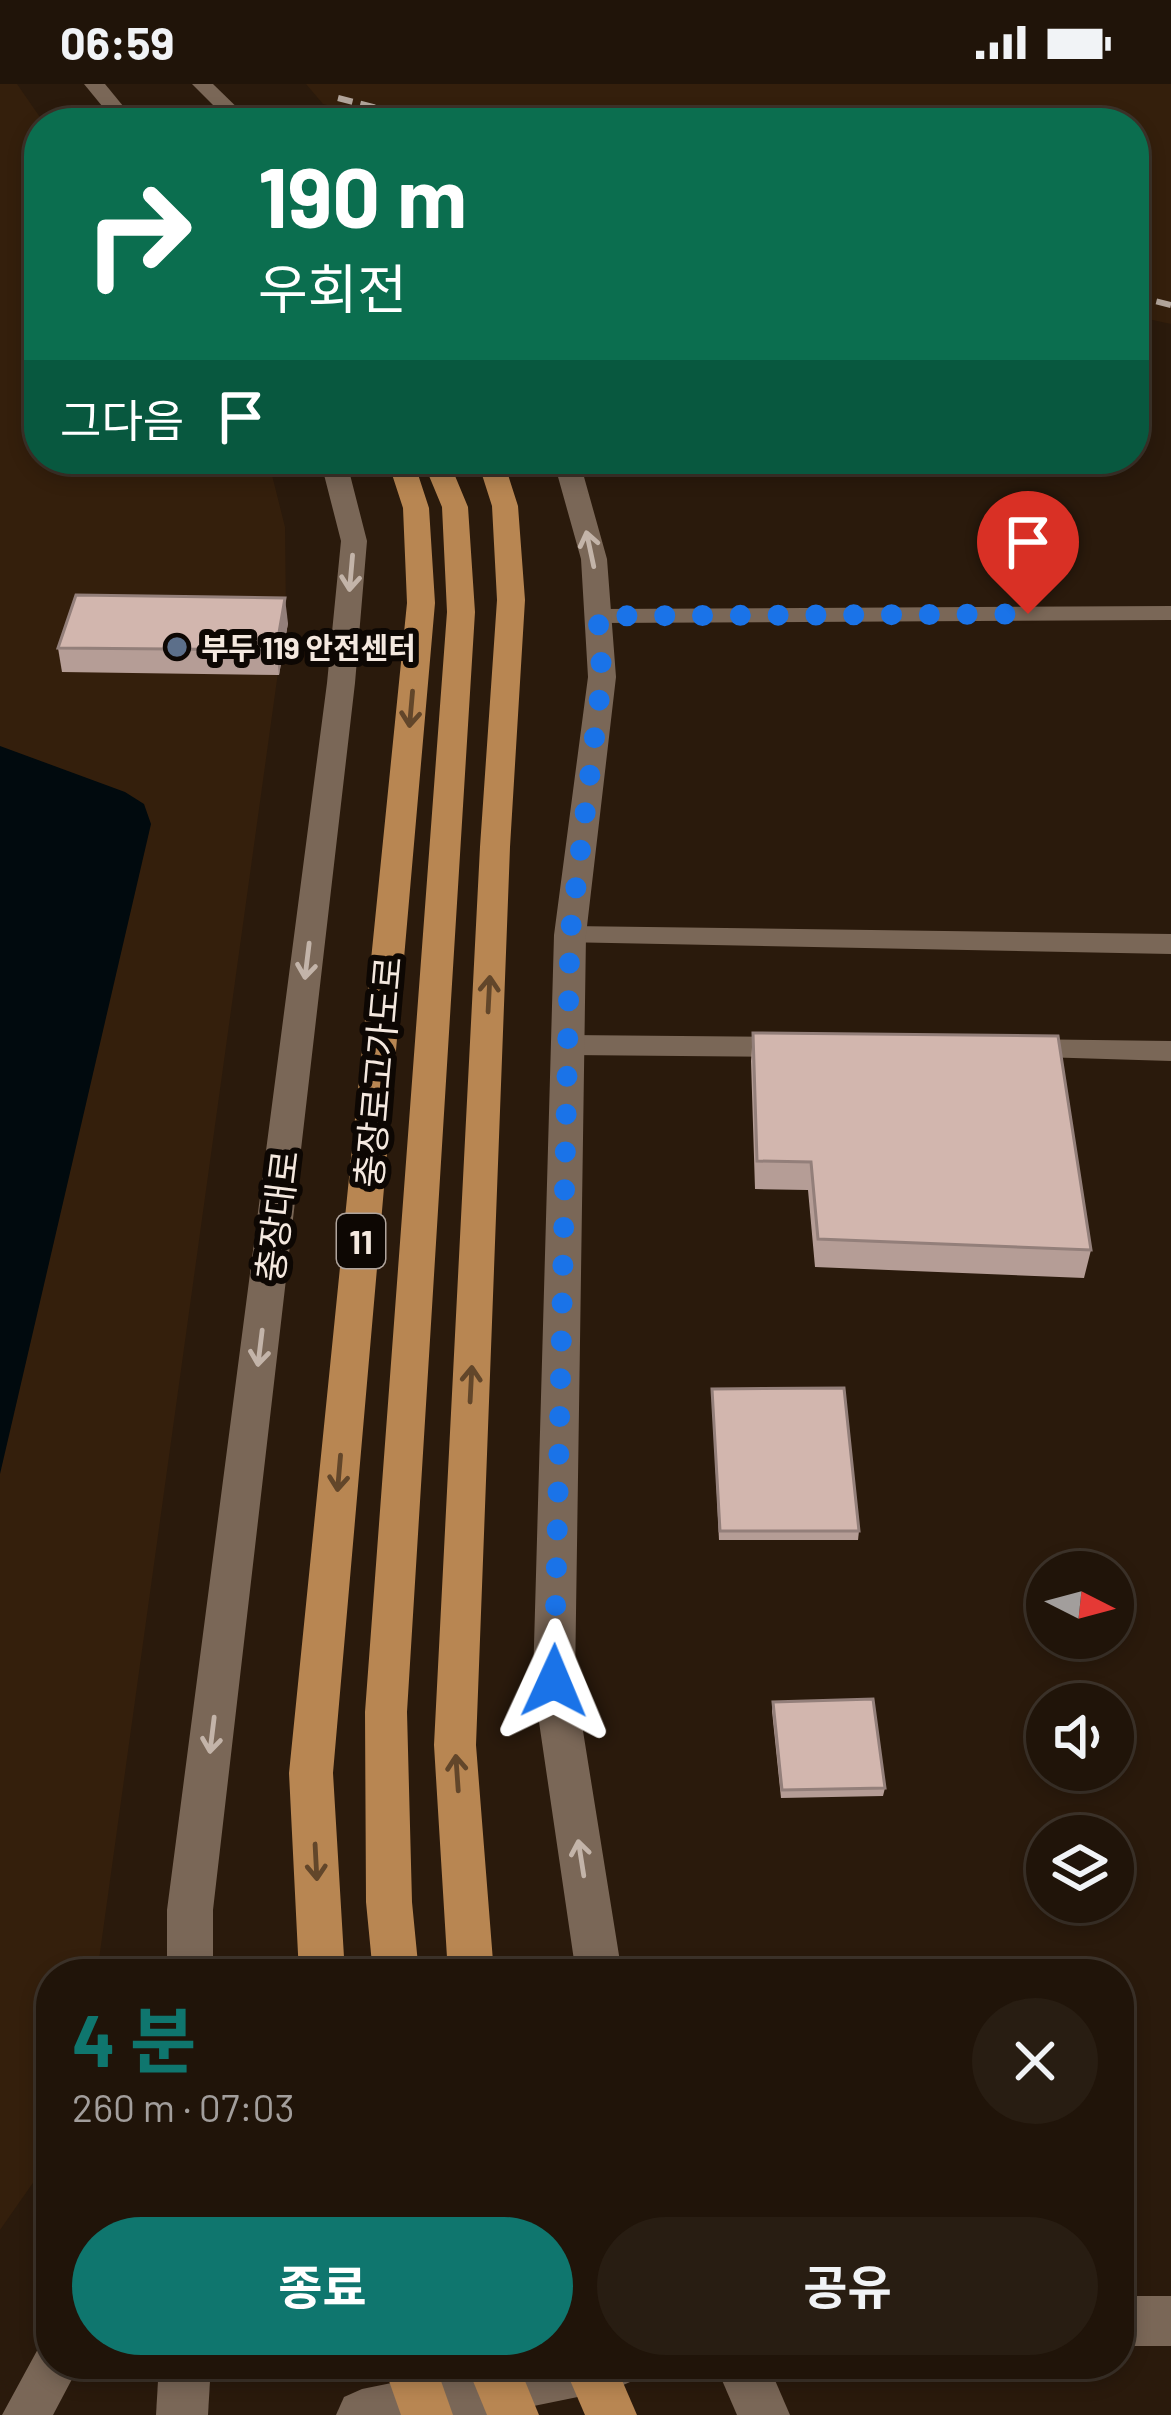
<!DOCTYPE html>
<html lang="ko">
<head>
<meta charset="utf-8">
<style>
	body { margin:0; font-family:Barlow,"Noto Sans KR",sans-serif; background:#281d12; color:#f1f3f6; height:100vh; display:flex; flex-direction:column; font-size:45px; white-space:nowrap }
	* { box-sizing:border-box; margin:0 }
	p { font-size:39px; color:#a29e9c }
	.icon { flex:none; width:66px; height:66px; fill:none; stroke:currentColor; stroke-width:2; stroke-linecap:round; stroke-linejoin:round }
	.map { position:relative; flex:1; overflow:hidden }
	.sheet { position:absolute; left:36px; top:1875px; width:1098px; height:420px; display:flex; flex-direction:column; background:#201409; border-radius:48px; box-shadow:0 6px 18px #0003,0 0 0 3px #3d332a }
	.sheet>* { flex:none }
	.top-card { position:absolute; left:24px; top:24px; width:1125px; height:366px; border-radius:48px; box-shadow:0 6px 18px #0003,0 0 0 3px #3d332a; background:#0b6e4f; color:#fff; overflow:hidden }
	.needle { width:78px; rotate:96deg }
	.tools { position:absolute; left:1026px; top:1467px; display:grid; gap:24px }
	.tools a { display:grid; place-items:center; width:108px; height:108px; border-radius:50%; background:#201409; box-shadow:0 6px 18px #0003,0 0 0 3px #3d332a; font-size:60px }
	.pin { position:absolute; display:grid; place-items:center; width:102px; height:102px; color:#fff; margin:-123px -51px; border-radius:50% 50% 50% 0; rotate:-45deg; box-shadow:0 0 12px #0007 }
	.pin .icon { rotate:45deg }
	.me { position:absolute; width:132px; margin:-66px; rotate:1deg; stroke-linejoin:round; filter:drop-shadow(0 0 9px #0008) }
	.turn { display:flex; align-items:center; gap:42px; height:252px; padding:0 36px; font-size:54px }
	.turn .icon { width:156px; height:156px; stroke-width:2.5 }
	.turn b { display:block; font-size:84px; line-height:102px }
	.then { display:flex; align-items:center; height:114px; padding:0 36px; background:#0003; gap:24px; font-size:45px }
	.round { display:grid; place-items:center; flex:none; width:126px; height:126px; border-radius:63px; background:#281d12 }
	.head { display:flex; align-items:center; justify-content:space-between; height:204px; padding:0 36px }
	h1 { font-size:72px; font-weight:700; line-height:90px; color:#0f766e }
	.cta { display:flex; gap:24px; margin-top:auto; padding:24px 36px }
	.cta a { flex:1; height:138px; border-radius:72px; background:#0f766e; color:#fff; font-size:48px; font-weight:700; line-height:138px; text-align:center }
	.cta a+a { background:#281d12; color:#f1f3f6 }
	.status { display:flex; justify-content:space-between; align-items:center; height:84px; padding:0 60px; background:#201409; direction:ltr }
	.status svg { height:33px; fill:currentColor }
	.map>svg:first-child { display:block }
	.built { fill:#341f0c }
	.water { fill:#010a0e }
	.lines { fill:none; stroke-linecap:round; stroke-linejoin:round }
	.service { fill:#7a6757; fill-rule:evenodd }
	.secondary { fill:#7a6757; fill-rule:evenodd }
	.trunk { fill:#b88652; fill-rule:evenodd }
	.rail { stroke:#b2a59b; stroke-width:6; stroke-dasharray:15 8; stroke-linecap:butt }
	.wall { fill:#b59d96 }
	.shaded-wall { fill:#937f7a }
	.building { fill:#d2b6ae; stroke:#937f7a; stroke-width:3 }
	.oneway { stroke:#c3b4a9 }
	.oneway2 { stroke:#62462a }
	.route { stroke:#1a73e8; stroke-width:21; stroke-dasharray:0 37.8 }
	.service-dot { fill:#5c6f8a; stroke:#0d0703; stroke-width:4.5 }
	.labels { text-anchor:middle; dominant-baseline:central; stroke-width:12; stroke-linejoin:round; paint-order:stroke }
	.far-poi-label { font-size:30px; font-weight:bold; fill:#f4e8df; stroke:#0d0703; text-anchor:start }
	.shield { fill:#0d0703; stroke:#afa49d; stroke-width:3 }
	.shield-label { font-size:33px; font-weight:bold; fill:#f4e8df }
	.street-label { font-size:36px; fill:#f4e8df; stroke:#0d0703 }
</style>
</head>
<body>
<div class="status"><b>06:59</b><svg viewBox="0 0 49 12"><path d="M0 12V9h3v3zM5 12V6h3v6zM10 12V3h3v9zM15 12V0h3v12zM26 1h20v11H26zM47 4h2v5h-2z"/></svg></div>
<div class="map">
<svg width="1171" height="2331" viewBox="0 0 1171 2331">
	<rect width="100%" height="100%" fill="#2a1a0c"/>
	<g class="built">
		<polygon points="0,0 17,0 44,39 39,39 39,375 268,375 285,443 286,531 97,1890 51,1890 51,2073 0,2146"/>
		<polygon points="306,0 1171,0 1171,240 1134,232 1134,39 394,39 323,20"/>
	</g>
	<polygon class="water" points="0,662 125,708 144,720 151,740 0,1390"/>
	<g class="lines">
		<g class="service">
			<polygon points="1171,522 1171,536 598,539 586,532 598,525"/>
			<polygon points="570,842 1171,850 1171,870 560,858 555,851"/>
			<polygon points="569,951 797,953 812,963 797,973 569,971 554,961"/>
			<polygon points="1017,955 1171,957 1171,977 1006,972 1002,965"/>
			<polygon points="51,2258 51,2280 80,2280 53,2331 2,2331 39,2263"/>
		</g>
		<g class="secondary">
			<polygon points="84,0 105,0 137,39 116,39"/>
			<polygon points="192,0 213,0 253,39 231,39"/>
			<polygon points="320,375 346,375 367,457 355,599 213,1826 213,1890 167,1890 167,1826 327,599 341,457"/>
			<polygon points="553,375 579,375 607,475 616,593 586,851 575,1597 622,1890 576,1890 533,1597 554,851 588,593 581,475"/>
			<rect x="1119" y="2212" width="52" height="50"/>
			<polygon points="159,2280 211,2280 208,2331 156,2331"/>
			<polygon points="485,2280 638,2280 630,2298 612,2306 489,2331 336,2331 344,2313 362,2305"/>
			<polygon points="715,2280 768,2280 790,2331 737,2331"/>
		</g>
		<g class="trunk">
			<polygon points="241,31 248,33 252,39 232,39"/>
			<polygon points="387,375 413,375 429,424 435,519 333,1689 345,1890 299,1890 289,1689 407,519 403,424"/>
			<polygon points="422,375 448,375 468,423 475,528 407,1628 412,1818 419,1890 373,1890 366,1818 365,1628 447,528 442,423"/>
			<polygon points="477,375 503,375 518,422 525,516 510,763 476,1661 494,1890 448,1890 434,1661 480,763 497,516 492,422"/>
			<polygon points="383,2280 435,2280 453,2331 401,2331"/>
			<polygon points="466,2280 518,2280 539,2331 487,2331"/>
			<polygon points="563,2280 615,2280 637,2331 585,2331"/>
		</g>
		<g class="rail">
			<polyline points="338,14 435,39"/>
			<polyline points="1134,212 1171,221"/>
		</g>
	</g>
	<g class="wall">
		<polygon points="288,539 279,591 62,588 58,564"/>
		<polygon points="753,949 1091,1166 1084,1194 815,1183 808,1106 755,1105 751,977"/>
		<polygon points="712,1305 859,1447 858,1456 719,1456"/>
		<polygon points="773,1618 885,1704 883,1712 781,1714 772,1627"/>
	</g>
	<polygon class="shaded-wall" points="285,514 288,539 279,591 276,566"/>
	<g class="building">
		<polygon points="76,511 285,514 276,566 58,564"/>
		<polygon points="753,949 1058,952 1091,1166 818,1155 811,1078 757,1077"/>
		<polygon points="844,1304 859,1447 720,1447 712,1305"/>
		<polygon points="873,1615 885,1704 782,1706 773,1618"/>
	</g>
	<defs><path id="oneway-shaft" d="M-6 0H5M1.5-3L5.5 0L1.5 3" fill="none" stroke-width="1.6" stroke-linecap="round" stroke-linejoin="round" transform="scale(3)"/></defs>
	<g class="oneway">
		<use href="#oneway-shaft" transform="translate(590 465) rotate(-102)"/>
		<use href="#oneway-shaft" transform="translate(351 489) rotate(95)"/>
		<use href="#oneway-shaft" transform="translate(307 877) rotate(97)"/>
		<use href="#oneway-shaft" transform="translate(260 1264) rotate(97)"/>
		<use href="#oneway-shaft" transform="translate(212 1651) rotate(97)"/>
		<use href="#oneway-shaft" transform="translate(581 1774) rotate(-99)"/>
	</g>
	<g class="oneway2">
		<use href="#oneway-shaft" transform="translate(411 625) rotate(95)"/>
		<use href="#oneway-shaft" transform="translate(489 910) rotate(-87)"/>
		<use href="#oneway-shaft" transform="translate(471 1300) rotate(-87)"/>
		<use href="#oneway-shaft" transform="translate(339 1389) rotate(95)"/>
		<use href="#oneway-shaft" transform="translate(457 1689) rotate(-94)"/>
		<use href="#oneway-shaft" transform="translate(316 1778) rotate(87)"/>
	</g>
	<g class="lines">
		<polyline class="route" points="554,1597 570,851 602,593 598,532 1028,530"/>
	</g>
	<circle class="service-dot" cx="177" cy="563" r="12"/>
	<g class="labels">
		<g class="far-poi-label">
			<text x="201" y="563">부두 119 안전센터</text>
		</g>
		<rect class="shield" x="337" y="1130" width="48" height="54" rx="9"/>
		<g class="shield-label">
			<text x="361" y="1157">11</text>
		</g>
		<g class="street-label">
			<text transform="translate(377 988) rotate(-85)">충장로고가도로</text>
			<text transform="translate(276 1132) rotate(-83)">충장대로</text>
		</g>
	</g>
</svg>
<div class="tools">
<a><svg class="needle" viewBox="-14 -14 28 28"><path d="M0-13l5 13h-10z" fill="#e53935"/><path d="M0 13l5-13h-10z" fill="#a29e9c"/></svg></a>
<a><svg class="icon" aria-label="sound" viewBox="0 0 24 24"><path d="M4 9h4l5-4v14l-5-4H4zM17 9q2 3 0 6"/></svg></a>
<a><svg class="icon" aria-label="layers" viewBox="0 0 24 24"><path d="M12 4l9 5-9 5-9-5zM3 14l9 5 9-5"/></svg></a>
</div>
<div class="pin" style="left:1028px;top:530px;background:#d93025"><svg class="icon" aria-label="arrive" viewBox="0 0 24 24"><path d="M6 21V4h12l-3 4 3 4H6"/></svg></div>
<svg class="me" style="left:554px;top:1597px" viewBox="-20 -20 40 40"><path d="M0-17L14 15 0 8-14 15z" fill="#1a73e8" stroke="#fff" stroke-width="4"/></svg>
<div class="top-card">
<div class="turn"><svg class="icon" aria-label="right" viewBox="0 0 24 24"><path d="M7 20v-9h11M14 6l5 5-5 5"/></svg><div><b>190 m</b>우회전</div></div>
<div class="then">그다음<svg class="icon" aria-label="arrive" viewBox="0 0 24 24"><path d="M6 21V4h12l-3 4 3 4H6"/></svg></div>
</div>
<section class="sheet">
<div class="head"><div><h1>4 분</h1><p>260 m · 07:03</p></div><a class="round"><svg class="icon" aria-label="close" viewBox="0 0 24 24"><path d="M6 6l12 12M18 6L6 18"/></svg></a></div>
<div class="cta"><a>종료</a><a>공유</a></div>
</section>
</div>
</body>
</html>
